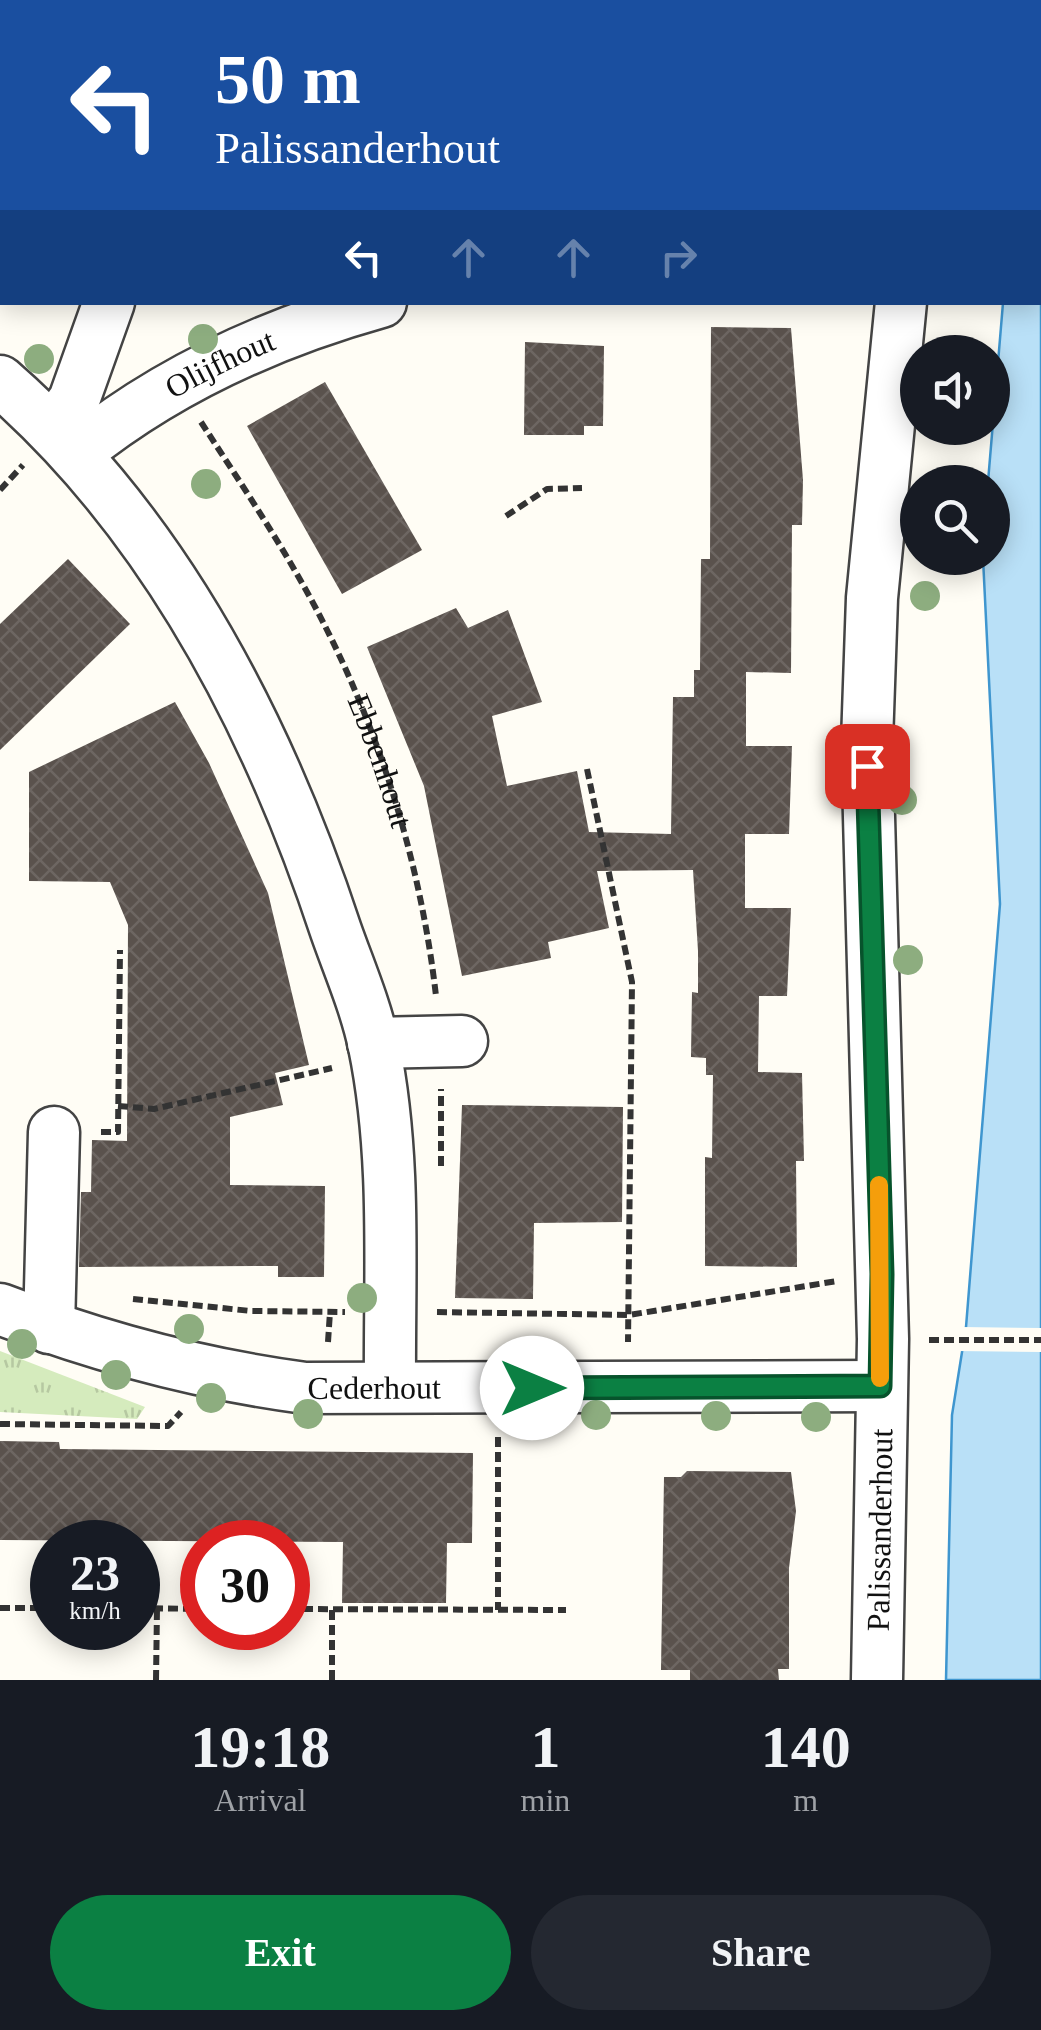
<!DOCTYPE html>
<html lang="en">
<head>
<meta charset="utf-8">
<style>
	body { margin:0; font-family:Georgia,serif; background:#242831; color:#f1f3f6; height:100vh; display:flex; flex-direction:column; font-size:38px; white-space:nowrap }
	* { box-sizing:border-box; margin:0 }
	p { font-size:32px; color:#9ea1a6 }
	.icon { flex:none; width:55px; height:55px; fill:none; stroke:currentColor; stroke-width:2; stroke-linecap:round; stroke-linejoin:round }
	.map { position:relative; height:1680px; overflow:hidden }
	.side { display:flex; flex-direction:column; background:#171b24; flex:1 }
	.side>* { flex:none }
	.guide { position:absolute; left:0px; top:0px; width:1042px; height:305px; box-shadow:0 5px 25px #0003; background:#1a4fa0; color:#fff; overflow:hidden }
	.controls { position:absolute; left:900px; top:335px; display:grid; gap:20px }
	.controls a { display:grid; place-items:center; width:110px; height:110px; border-radius:50%; background:#171b24; box-shadow:0 5px 25px #0003; font-size:50px }
	.speed { position:absolute; left:30px; top:1520px; display:flex; gap:20px; font-size:50px; font-weight:700; text-align:center }
	.speed>* { display:grid; place-content:center; width:130px; height:130px; border-radius:50%; background:#171b24; box-shadow:0 5px 25px #0003; line-height:1 }
	.speed small { font-size:25px; font-weight:400 }
	.speed .limit { border:15px solid #d22; background:#fff; color:#111 }
	.pin { position:absolute; display:grid; place-items:center; width:85px; height:85px; color:#fff; margin:-42px; border-radius:20px; box-shadow:0 5px 15px #0006 }
	.me { position:absolute; width:110px; margin:-55px; rotate:90deg; stroke-linejoin:round; filter:drop-shadow(0 0 8px #0008) }
	.turn { display:flex; align-items:center; gap:35px; height:210px; padding:0 50px; font-size:45px }
	.turn .icon { width:130px; height:130px; stroke-width:2.5 }
	.turn b { display:block; font-size:70px; line-height:85px }
	.lanes { display:flex; align-items:center; height:95px; padding:0 50px; background:#0003; justify-content:center; gap:50px; direction:ltr }
	.lanes .off { opacity:.35 }
	.eta { display:flex; justify-content:space-evenly; align-items:center; height:170px; text-align:center }
	.eta b { font-size:60px; font-weight:600; line-height:70px }
	.cta { display:flex; gap:20px; margin-top:auto; padding:20px 50px }
	.cta a { flex:1; height:115px; border-radius:60px; background:#0b8043; color:#fff; font-size:40px; font-weight:600; line-height:115px; text-align:center }
	.cta a+a { background:#242831; color:#f1f3f6 }
	.map>svg:first-child { display:block }
	.grass { fill:url(#grass-tufts) }
	.water { fill:#b9e0f7; stroke:#3f96cf; stroke-width:2.5 }
	.pier { fill:#fffdf5 }
	.building { fill:url(#building-cross-hatch) }
	.lines { fill:none; stroke-linecap:round; stroke-linejoin:round }
	.minor-casing { stroke:#444; stroke-width:55 }
	.path { stroke:#333; stroke-width:6; stroke-dasharray:10 5; stroke-linecap:butt }
	.minor { stroke:#fff; stroke-width:50 }
	.tree { fill:#8dad7f }
	.route-casing { stroke:#07532c; stroke-width:25 }
	.route { stroke:#0b8043; stroke-width:18 }
	.slow { stroke:#f59e0b; stroke-width:18 }
	.labels { text-anchor:middle; dominant-baseline:central; stroke-width:10; stroke-linejoin:round; paint-order:stroke }
	.street-label { font-size:32px; fill:#111; stroke:#fff }
</style>
</head>
<body>
<div class="map">
<svg width="1041" height="1680" viewBox="0 0 1041 1680">
	<defs>
		<pattern id="grass-tufts" width="24" height="20" patternUnits="userSpaceOnUse" patternTransform="scale(2.5)"><rect width="24" height="20" fill="#d5ebbd"/><path d="M3 7l-1-3M5 7V3M7 7l1-3M15 17l-1-3M17 17v-4M19 17l1-3" fill="none" stroke="#b6c8a1"/></pattern>
		<pattern id="building-cross-hatch" width="8" height="8" patternUnits="userSpaceOnUse" patternTransform="scale(2.5)"><rect width="8" height="8" fill="#5a524d"/><path d="M0 0l8 8M0 8l8-8" fill="none" stroke="#6d6662"/></pattern>
	</defs>
	<rect width="100%" height="100%" fill="#fffdf5"/>
	<polygon class="grass" points="0,1351 145,1407 137,1419 0,1412"/>
	<polygon class="water" points="1008,0 1041,0 1041,1680 946,1680 952,1415 966,1327 1000,904 983,558 992,558 992,482 988,482 1003,303 1040,302 1040,2"/>
	<polygon class="pier" points="961,1327 1041,1328 1041,1352 957,1351"/>
	<g class="building">
		<polygon points="711,327 791,328 803,480 802,525 792,525 791,673 746,672 746,746 792,746 789,834 745,834 745,908 791,908 787,996 759,996 758,1072 802,1073 804,1161 796,1161 797,1267 705,1266 705,1157 712,1158 713,1075 706,1075 706,1058 691,1057 692,992 698,993 698,951 693,870 597,871 609,928 548,942 551,958 462,976 424,786 367,647 456,608 468,628 508,610 542,702 492,716 507,786 577,771 589,832 671,834 673,697 694,697 694,670 700,670 701,559 710,559"/>
		<polygon points="525,342 604,346 603,426 584,426 584,435 524,435"/>
		<polygon points="325,382 422,550 342,594 247,426"/>
		<polygon points="68,559 130,624 0,750 0,624"/>
		<polygon points="175,702 209,763 268,893 309,1065 275,1073 283,1105 230,1117 230,1185 325,1186 324,1277 278,1277 278,1266 79,1267 81,1192 91,1192 92,1140 127,1141 128,925 110,882 29,881 29,772"/>
		<polygon points="462,1105 623,1107 622,1222 534,1223 533,1299 455,1298"/>
		<polygon points="0,1441 59,1442 60,1449 473,1453 472,1543 447,1543 446,1603 342,1603 343,1542 0,1540"/>
		<polygon points="687,1471 791,1472 796,1511 789,1568 789,1669 778,1669 779,1680 690,1680 690,1670 661,1670 664,1477 681,1477"/>
	</g>
	<g class="lines">
		<g class="minor-casing">
			<g id="minor">
				<polyline points="913,0 914,2"/>
				<polyline points="211,2 211,0"/>
				<path d="M0,381C165,525 268,725 336,931C349,968 366,1007 374,1046C397,1157 389,1274 390,1387"/>
				<polyline points="54,428 74,400 109,302"/>
				<path id="s2" d="M76,453C166,380 270,333 381,302"/>
				<polyline points="373,1043 462,1041"/>
				<path id="s3" d="M0,1309C99,1347 200,1374 305,1388L879,1386"/>
				<polyline points="49,1328 54,1132"/>
				<path id="s4" d="M877,1680L883,1339L867,742L872,598L901,302"/>
			</g>
		</g>
		<g class="path">
			<polyline points="4,2 4,0"/>
			<polyline points="286,2 287,0"/>
			<polyline points="502,2 502,0"/>
			<polyline points="0,30 2,13"/>
			<polyline points="0,65 2,66"/>
			<polyline points="0,245 2,246"/>
			<path id="s1" d="M201,422C245,490 292,559 328,632C384,744 422,872 436,996"/>
			<polyline points="0,490 23,465"/>
			<polyline points="506,516 547,489 582,488"/>
			<polyline points="587,769 632,982 628,1342"/>
			<polyline points="118,1106 154,1109 332,1068"/>
			<polyline points="101,1132 118,1132 120,950"/>
			<polyline points="441,1166 441,1089"/>
			<polyline points="133,1299 251,1311 345,1312"/>
			<polyline points="437,1312 629,1315 837,1281"/>
			<polyline points="929,1340 1041,1340"/>
			<polyline points="328,1342 330,1312"/>
			<polyline points="0,1424 168,1426 181,1412"/>
			<polyline points="498,1437 498,1610"/>
			<polyline points="0,1608 52,1608"/>
			<polyline points="138,1608 202,1609"/>
			<polyline points="288,1609 566,1610"/>
			<polyline points="332,1610 332,1680"/>
			<polyline points="156,1680 157,1608"/>
		</g>
		<use href="#minor" class="minor"/>
	</g>
	<g class="tree">
		<circle cx="203" cy="339" r="15"/>
		<circle cx="39" cy="359" r="15"/>
		<circle cx="206" cy="484" r="15"/>
		<circle cx="925" cy="596" r="15"/>
		<circle cx="902" cy="800" r="15"/>
		<circle cx="908" cy="960" r="15"/>
		<circle cx="362" cy="1298" r="15"/>
		<circle cx="189" cy="1329" r="15"/>
		<circle cx="22" cy="1344" r="15"/>
		<circle cx="116" cy="1375" r="15"/>
		<circle cx="211" cy="1398" r="15"/>
		<circle cx="534" cy="1413" r="15"/>
		<circle cx="308" cy="1414" r="15"/>
		<circle cx="596" cy="1415" r="15"/>
		<circle cx="716" cy="1416" r="15"/>
		<circle cx="816" cy="1417" r="15"/>
	</g>
	<g class="lines">
		<g class="route-casing">
			<polyline id="route" points="532,1388 880,1386 882,1274 867,766"/>
		</g>
		<use href="#route" class="route"/>
		<polyline class="slow" points="879,1185 880,1378"/>
	</g>
	<g class="labels">
		<g class="street-label">
			<text stroke="none"><textPath href="#s2" startOffset="170">Olijfhout</textPath></text>
			<text stroke="none"><textPath href="#s1" startOffset="385">Ebbenhout</textPath></text>
			<text stroke="none"><textPath href="#s3" startOffset="385">Cederhout</textPath></text>
			<text stroke="none"><textPath href="#s4" startOffset="150">Palissanderhout</textPath></text>
		</g>
	</g>
</svg>
<div class="controls">
<a><svg class="icon" aria-label="sound" viewBox="0 0 24 24"><path d="M4 9h4l5-4v14l-5-4H4zM17 9q2 3 0 6"/></svg></a>
<a><svg class="icon" aria-label="search" viewBox="0 0 24 24"><circle cx="10" cy="10" r="6"/><path d="M15 15l6 6"/></svg></a>
</div>
<div class="speed"><div>23<small>km/h</small></div><div class="limit">30</div></div>
<div class="pin" style="left:867px;top:766px;background:#d93025"><svg class="icon" aria-label="arrive" viewBox="0 0 24 24"><path d="M6 21V4h12l-3 4 3 4H6"/></svg></div>
<svg class="me" style="left:532px;top:1388px" viewBox="-20 -20 40 40"><circle r="19" fill="#fff"/><path d="M0-13L10 11 0 6-10 11z" fill="#0b8043"/></svg>
<div class="guide">
<div class="turn"><svg class="icon" aria-label="left" viewBox="0 0 24 24"><path d="M17 20v-9H6M10 6l-5 5 5 5"/></svg><div><b>50 m</b>Palissanderhout</div></div>
<div class="lanes"><svg class="icon" aria-label="left" viewBox="0 0 24 24"><path d="M17 20v-9H6M10 6l-5 5 5 5"/></svg><svg class="icon off" aria-label="ahead" viewBox="0 0 24 24"><path d="M12 20V5M6 11l6-6 6 6"/></svg><svg class="icon off" aria-label="ahead" viewBox="0 0 24 24"><path d="M12 20V5M6 11l6-6 6 6"/></svg><svg class="icon off" aria-label="right" viewBox="0 0 24 24"><path d="M7 20v-9h11M14 6l5 5-5 5"/></svg></div>
</div>
</div>
<section class="side">
<div class="eta">
<div><b>19:18</b><p>Arrival</p></div>
<div><b>1</b><p>min</p></div>
<div><b>140</b><p>m</p></div>
</div>
<div class="cta"><a>Exit</a><a>Share</a></div>
</section>
</body>
</html>
